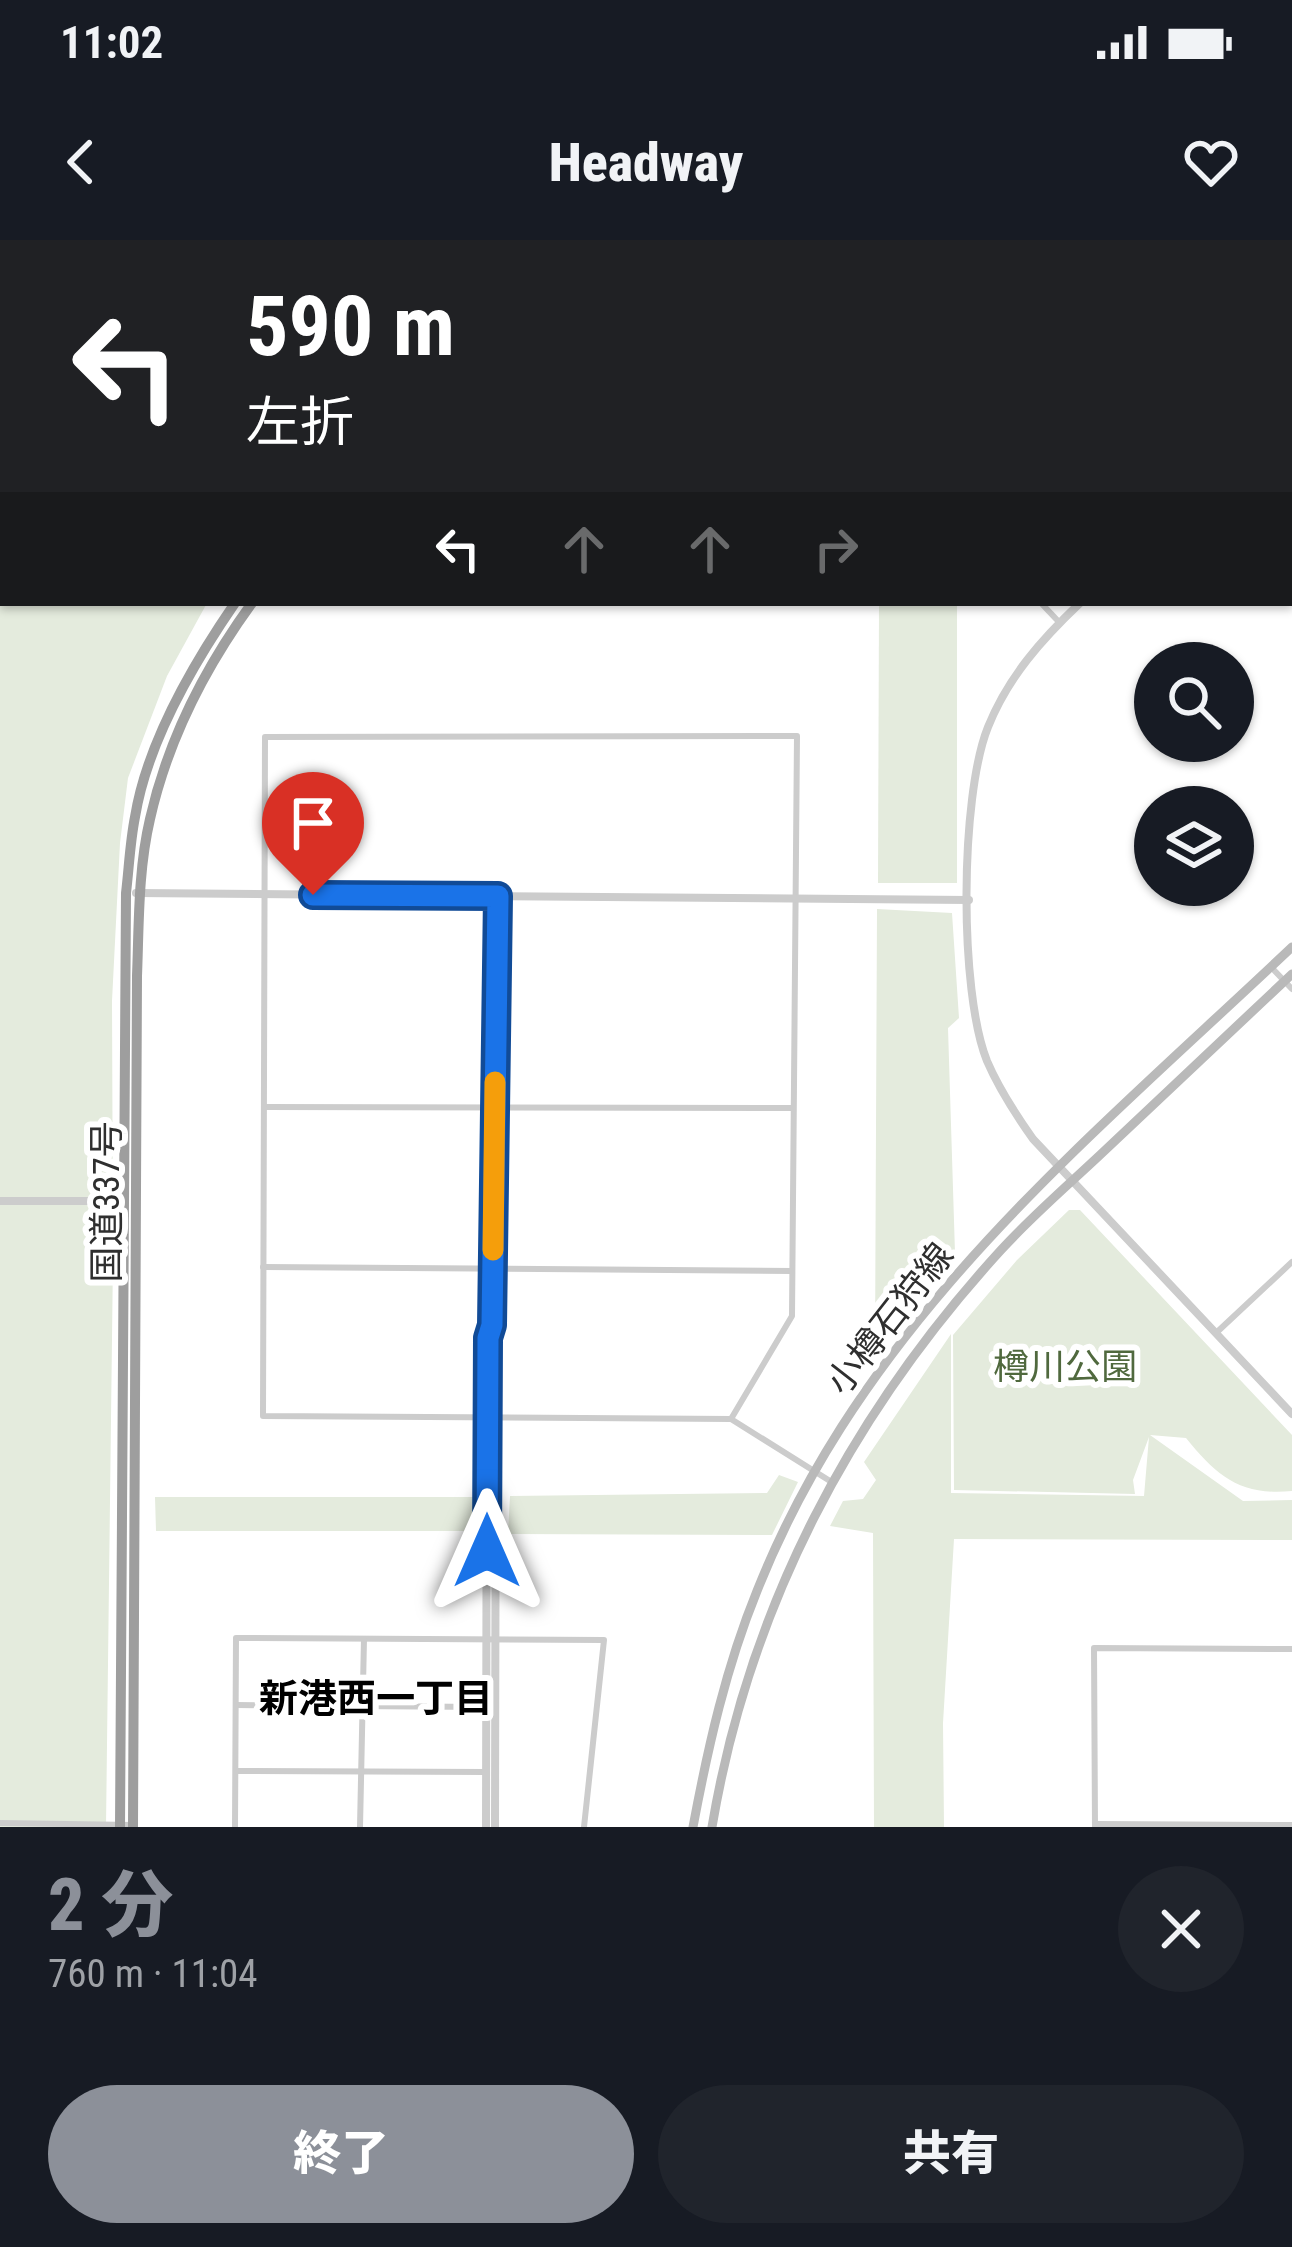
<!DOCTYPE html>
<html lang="ja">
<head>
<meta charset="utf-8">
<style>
	body { margin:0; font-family:"Roboto Condensed","Noto Sans JP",sans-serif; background:#20242c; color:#f1f3f6; height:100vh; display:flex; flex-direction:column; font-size:45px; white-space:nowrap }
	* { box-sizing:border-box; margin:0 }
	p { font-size:39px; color:#9ea1a6 }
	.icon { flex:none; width:66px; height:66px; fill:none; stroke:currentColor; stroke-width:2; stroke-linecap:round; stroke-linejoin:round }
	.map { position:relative; height:1587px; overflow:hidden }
	.sheet { display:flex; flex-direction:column; background:#171b24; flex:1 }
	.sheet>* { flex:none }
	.top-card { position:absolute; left:0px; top:0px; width:1293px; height:366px; box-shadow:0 3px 9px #0004; background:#202124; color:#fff; overflow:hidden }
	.fabs { position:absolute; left:1134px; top:402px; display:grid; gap:24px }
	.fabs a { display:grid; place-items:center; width:120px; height:120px; border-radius:50%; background:#171b24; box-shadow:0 3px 9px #0004; font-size:60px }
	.pin { position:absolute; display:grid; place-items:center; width:102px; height:102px; color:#fff; margin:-123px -51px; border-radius:50% 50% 50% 0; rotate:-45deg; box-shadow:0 0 12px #0007 }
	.pin .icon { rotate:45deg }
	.me { position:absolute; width:132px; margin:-66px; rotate:0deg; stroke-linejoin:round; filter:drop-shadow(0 0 9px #0008) }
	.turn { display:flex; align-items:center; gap:42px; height:252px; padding:0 48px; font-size:54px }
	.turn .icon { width:156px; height:156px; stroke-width:2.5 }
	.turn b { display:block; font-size:84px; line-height:102px }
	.lanes { display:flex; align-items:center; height:114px; padding:0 48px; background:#0003; justify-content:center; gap:60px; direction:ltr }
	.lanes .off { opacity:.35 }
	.round { display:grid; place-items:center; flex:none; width:126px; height:126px; border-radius:63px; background:#20242c }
	.head { display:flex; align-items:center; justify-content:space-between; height:204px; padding:0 48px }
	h1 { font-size:72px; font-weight:800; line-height:90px; color:#8c9099 }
	.action { display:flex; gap:24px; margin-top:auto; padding:24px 48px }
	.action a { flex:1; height:138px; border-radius:72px; background:#8c9099; color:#fff; font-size:48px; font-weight:800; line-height:138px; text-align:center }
	.action a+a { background:#20242c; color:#f1f3f6 }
	.status { display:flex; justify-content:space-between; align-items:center; height:84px; padding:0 60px; background:#171b24; direction:ltr }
	.status svg { height:33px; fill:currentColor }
	header { display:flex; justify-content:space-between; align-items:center; height:156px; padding:0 48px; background:#171b24; font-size:54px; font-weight:800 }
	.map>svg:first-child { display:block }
	.green { fill:#e4ebdd }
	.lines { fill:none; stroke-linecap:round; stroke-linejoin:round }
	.stream { stroke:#caddeb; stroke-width:3 }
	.minor { stroke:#ccc; stroke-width:6 }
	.tertiary { stroke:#ccc; stroke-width:8 }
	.secondary { stroke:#b9b9b9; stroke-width:9 }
	.trunk { stroke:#9e9e9e; stroke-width:10 }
	.route-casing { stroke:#114b97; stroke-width:30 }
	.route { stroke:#1a73e8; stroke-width:21 }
	.slow { stroke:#f59e0b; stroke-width:21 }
	.labels { text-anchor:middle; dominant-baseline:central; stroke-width:12; stroke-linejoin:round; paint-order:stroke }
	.street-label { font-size:36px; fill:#2f2f2f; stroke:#fff }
	.park-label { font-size:36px; fill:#50693e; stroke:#fff }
	.neighbourhood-label { font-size:39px; font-weight:bold; fill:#000; stroke:#fff }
</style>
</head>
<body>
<div class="status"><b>11:02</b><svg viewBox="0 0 49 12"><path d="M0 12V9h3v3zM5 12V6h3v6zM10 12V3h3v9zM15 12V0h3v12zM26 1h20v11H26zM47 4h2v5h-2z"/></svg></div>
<header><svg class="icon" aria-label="back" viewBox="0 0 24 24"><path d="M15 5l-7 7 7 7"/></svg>Headway<svg class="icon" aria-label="heart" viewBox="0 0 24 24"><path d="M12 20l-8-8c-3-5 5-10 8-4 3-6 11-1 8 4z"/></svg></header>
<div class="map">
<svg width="1292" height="1587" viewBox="0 0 1292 1587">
	<rect width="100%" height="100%" fill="#fff"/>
	<g class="green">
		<polygon points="0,349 3,363 207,363 167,436 128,538 120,603 112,761 113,1017 106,1587 0,1587"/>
		<polygon points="879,363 957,363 957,643 878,643"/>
		<polygon points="877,669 952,673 959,778 948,788 955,1013 875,1110"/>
		<path d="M1069,970H1080L1292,1195V1251C1240,1256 1217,1236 1186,1198L1150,1195L1243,1261L1292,1260V1300L954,1299L943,1483L944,1587H874L873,1293L830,1286L843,1261L863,1259L876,1240L864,1222L951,1094V1253L1144,1256L1149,1197L1133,1240L1135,1254L954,1250L953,1095L1017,1020Z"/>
		<polygon points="779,1235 798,1242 772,1295 508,1294 510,1256 767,1253"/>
		<polygon points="155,1257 479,1257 480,1291 156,1291"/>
	</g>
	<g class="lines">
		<polyline class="stream" points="234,3 234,0"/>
		<g class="minor">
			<polyline points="247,3 247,0"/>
			<polyline points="1068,3 1072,0"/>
			<polyline points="0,338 3,338"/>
			<polyline points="1041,363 1059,382"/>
			<polyline points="1271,727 1292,749"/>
			<polyline points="264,867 793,868"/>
			<polyline points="263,1027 792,1031"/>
			<polyline points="1216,1093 1292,1022"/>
			<polyline points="731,1179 792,1076 797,496 265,497 263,1176 731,1179 830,1241"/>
			<polyline points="236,1465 486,1467"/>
			<polyline points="236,1531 486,1532"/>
			<polyline points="0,1583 133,1585"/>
			<polyline points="1096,1584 1292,1585"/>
			<polyline points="235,1587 236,1398 604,1400 584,1587"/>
			<polyline points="360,1587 364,1399"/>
			<polyline points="1095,1587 1094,1408 1292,1409"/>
		</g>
		<g class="tertiary">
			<polyline points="1203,0 1205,3"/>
			<polyline points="1221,0 1223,3"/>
			<polyline points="1290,74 1292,76"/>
			<polyline points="1290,93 1292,95"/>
			<polyline points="1290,165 1292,163"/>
			<path d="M1080,363C1042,399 1008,437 988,487C960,557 959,751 987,821C999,849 1016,875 1033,899L1292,1174"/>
			<polyline points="136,653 969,660"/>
			<polyline points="0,961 123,961"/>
			<polyline points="493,1087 496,1096 495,1587"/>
			<polyline points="486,1587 487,1098 492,1085 498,656"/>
		</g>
		<g class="secondary">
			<path d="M693,1587C708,1507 726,1427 757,1351C865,1079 1085,903 1292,707"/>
			<path d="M712,1587C749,1367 851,1174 1001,1010C1032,976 1067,946 1100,915C1164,855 1228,794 1292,734"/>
		</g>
		<g class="trunk">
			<polyline points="652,3 655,0"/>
			<polyline points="676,3 680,0"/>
			<path d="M120,1587L126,653C129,628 130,602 135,577C147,503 193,424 235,363"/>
			<path d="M133,1587L137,736C139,685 138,630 150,579C168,499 204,429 252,363"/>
		</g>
	</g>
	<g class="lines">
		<g class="route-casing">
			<polyline id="route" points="313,655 498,656 492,1085 488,1098 487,1311"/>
		</g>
		<use href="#route" class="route"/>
		<polyline class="slow" points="493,1010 495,842"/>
	</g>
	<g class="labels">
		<g class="street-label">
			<text transform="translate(107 962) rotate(-90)">国道337号</text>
			<text transform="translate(890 1079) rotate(-52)">小樽石狩線</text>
		</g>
		<g class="park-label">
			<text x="1065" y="1127">樽川公園</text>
		</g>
		<g class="neighbourhood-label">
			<text x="376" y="1459">新港西一丁目</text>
		</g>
	</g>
</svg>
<div class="fabs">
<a><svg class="icon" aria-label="search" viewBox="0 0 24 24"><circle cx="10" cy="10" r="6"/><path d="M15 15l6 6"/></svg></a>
<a><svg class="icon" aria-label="layers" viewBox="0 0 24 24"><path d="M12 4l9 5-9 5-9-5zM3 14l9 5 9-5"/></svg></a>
</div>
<div class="pin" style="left:313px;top:655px;background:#d93025"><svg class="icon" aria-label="arrive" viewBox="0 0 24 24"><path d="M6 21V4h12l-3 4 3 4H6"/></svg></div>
<svg class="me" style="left:487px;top:1311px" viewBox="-20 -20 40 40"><path d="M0-17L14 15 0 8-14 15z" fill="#1a73e8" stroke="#fff" stroke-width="4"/></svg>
<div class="top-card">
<div class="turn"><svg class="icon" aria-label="left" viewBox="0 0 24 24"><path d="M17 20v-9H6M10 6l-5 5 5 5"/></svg><div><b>590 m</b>左折</div></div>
<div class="lanes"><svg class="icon" aria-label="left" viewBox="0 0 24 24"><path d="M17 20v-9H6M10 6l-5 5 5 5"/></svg><svg class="icon off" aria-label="ahead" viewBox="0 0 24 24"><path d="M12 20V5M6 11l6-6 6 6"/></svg><svg class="icon off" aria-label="ahead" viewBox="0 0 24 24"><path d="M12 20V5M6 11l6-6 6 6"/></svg><svg class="icon off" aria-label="right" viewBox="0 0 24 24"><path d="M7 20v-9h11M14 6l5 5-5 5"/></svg></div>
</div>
</div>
<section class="sheet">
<div class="head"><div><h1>2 分</h1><p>760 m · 11:04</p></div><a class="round"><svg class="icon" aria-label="close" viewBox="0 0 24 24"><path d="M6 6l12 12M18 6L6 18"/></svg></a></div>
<div class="action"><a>終了</a><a>共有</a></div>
</section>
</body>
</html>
